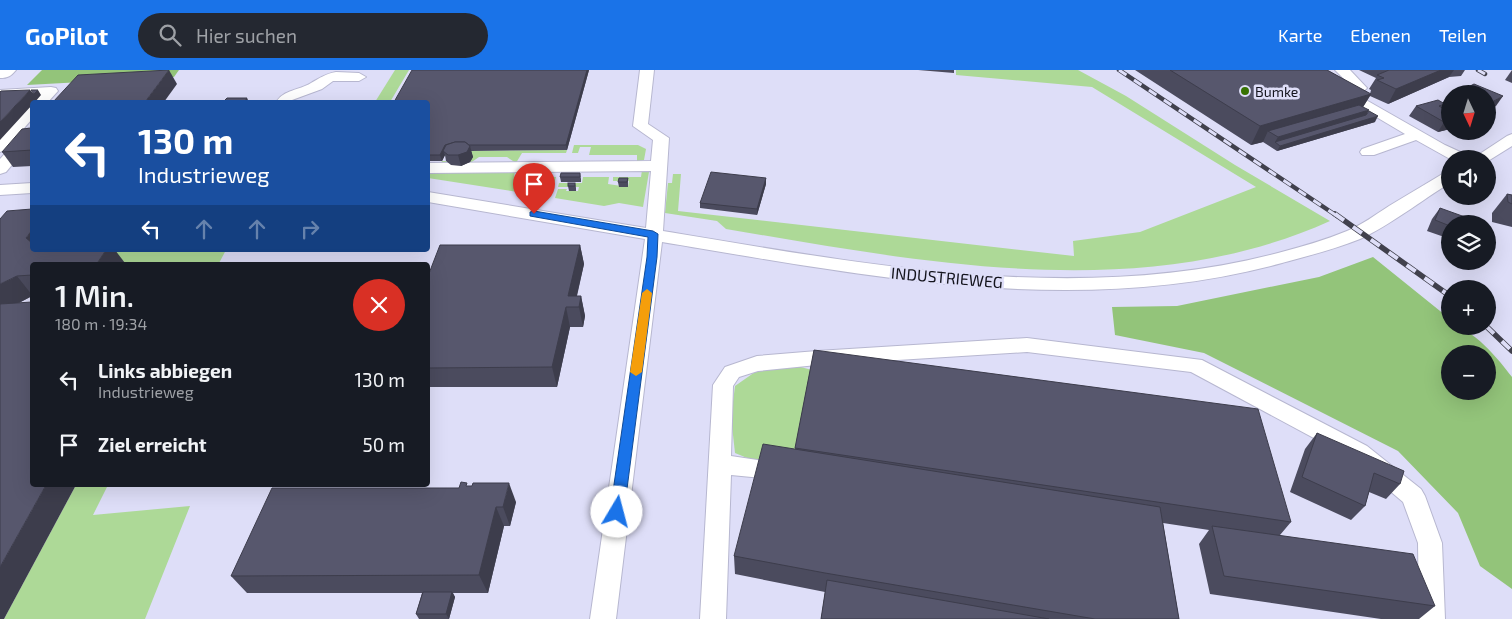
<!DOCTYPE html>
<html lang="de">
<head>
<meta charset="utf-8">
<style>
	body { margin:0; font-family:"Exo 2",sans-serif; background:#242831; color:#f1f3f6; height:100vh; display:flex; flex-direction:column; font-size:19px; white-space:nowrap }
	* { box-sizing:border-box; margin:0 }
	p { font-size:16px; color:#9ea1a6 }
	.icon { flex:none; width:28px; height:28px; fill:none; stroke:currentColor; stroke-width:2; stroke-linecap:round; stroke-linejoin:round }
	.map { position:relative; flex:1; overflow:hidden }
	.side { position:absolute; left:30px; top:192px; width:400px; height:225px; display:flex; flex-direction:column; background:#171b24; border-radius:5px; box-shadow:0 5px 20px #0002 }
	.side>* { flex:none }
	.guide { position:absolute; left:30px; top:30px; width:400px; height:152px; border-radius:5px; box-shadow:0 5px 20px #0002; background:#1a4fa0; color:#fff; overflow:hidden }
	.needle { width:32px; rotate:176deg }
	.buttons { position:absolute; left:1441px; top:15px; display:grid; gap:10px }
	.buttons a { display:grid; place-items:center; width:55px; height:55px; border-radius:50%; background:#171b24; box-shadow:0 5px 20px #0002; font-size:25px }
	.pin { position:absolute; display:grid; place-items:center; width:42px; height:42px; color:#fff; margin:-51px -21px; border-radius:50% 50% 50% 0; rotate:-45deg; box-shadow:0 0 5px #0007 }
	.pin .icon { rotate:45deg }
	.me { position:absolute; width:55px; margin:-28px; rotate:8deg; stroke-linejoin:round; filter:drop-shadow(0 0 4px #0008) }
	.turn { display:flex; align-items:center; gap:18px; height:105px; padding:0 25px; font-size:22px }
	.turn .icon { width:65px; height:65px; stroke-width:2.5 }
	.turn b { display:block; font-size:35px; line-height:42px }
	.lanes { display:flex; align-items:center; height:48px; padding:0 25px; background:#0003; justify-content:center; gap:25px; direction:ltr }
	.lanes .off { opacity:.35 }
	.round { display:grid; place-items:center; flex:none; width:52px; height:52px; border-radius:26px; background:#242831 }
	.headline { display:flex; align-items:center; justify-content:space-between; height:85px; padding:0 25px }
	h1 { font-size:30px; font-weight:600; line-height:38px }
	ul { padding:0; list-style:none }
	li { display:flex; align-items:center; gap:15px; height:65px; padding:0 25px }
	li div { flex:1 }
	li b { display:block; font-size:19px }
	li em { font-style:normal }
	header { display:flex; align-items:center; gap:30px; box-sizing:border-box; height:70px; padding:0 25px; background:#1a73e8; color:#fff }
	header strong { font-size:24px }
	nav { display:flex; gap:28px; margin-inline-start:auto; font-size:18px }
	.search { width:350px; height:45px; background:#242831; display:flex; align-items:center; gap:12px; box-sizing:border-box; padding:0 18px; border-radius:28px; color:#9ea1a6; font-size:19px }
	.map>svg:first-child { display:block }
	.green { fill:#add997 }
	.forest { fill:#93c47a; fill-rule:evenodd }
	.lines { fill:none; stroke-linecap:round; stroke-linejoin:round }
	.minor-casing { stroke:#b7b7d0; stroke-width:2 }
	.minor { fill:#fff; fill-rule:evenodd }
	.rail-far1-casing { stroke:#41414d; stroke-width:4.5 }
	.rail-casing { stroke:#41414d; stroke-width:5.5 }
	.rail-far1 { stroke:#dedef8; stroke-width:3; stroke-dasharray:9; stroke-linecap:butt }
	.rail { stroke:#dedef8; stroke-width:4; stroke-dasharray:11; stroke-linecap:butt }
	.wall { fill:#4b4b5e }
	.shaded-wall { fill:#3d3d4c }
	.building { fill:#57576d; stroke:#3d3d4c }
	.route { fill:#1a73e8; stroke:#114b97 }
	.slow { fill:#f59e0b }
	.poi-dot { fill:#377202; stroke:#dedef8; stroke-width:2 }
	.labels { text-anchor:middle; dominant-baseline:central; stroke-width:5; stroke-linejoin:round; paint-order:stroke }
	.far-poi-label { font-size:14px; fill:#14141d; stroke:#dedef8; text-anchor:start }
	.street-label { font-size:16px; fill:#14141d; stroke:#dedef8 }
</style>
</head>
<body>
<header>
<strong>GoPilot</strong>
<div class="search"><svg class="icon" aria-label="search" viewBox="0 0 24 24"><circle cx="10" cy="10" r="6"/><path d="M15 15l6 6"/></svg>Hier suchen</div>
<nav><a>Karte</a><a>Ebenen</a><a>Teilen</a></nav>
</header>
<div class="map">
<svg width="1512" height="549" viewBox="0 0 1512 549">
	<rect width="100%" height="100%" fill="#dedef8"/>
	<g class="green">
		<polygon points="395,0 409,0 390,32 375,32"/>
		<path d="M956,0H1078L1126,26L1235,95L1330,151C1142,236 922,192 726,159L717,151L665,143L668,113H672L673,104H681L678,141L1074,186L1073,171L1140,162L1256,117L1092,17L956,5Z"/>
		<polygon points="574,75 638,75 646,79 644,90 637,91 637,85 589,85 591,77 580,77 578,83 572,83"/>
		<polygon points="567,80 566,83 522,83 516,93 507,87 479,87 466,96 439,96 442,91 446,91 447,93 467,94 472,88 473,87 444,86 447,81"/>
		<polygon points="428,100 515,101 514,107 556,107 550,127 428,108"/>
		<polygon points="642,100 649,102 643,137 619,133 604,136 555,128 558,119 567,119 566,121 578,121 579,117 558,117 559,113 582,113 583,107 609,107 608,114 628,117 629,111 613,111 613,107 641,107"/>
		<polygon points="47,180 226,180 218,195 50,195"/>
		<polygon points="793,295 812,300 794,397 752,390 735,383 731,347 735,316 755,302"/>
		<polygon points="76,415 108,415 93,445 190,436 145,549 4,549"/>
	</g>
	<g class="forest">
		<polygon points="42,0 179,0 174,7 27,15"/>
		<path d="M1373,187L1450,249V256C1472,256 1499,290 1512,307V519L1480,496L1458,443L1398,381L1204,283L1115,265L1112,237L1177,236L1319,207ZM1450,284H1488V321H1450Z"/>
	</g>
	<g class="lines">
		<g class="minor-casing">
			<g id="minor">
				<path d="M0,0H16C11,6 8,8 0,8Z"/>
				<path d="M640,0H654L648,54L669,68L663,161C864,194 1076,236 1278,183C1301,177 1325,170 1347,161C1362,155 1375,145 1389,136C1407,125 1426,114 1444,103L1450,101V113C1422,130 1389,156 1360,169C1335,179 1308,186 1282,193C1078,249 866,206 662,172L616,549H590L645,169L428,132V122L646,158L651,101L428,103V93L651,91L653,70L633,56Z"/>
				<polygon points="1297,0 1314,0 1349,20 1352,17 1335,0 1350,0 1367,18 1359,26 1445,75 1469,86 1471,89 1450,89 1416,70 1374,85 1362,85 1360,82 1362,79 1405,64"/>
				<path d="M336,2L359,3L366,7L359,11H333L322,19L292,30L290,32H276C285,19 298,21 311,13C320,8 325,4 336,2Z"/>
				<polygon points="51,17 56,18 58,21 48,32 33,32 38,26 0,28 0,20"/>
				<polygon points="32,37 32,49 5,80 0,82 0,68 27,38"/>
				<polygon points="32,57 32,71 6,102 0,104 0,89 27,59"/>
				<polygon points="1512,64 1512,76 1488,91 1488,89 1472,89 1507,66"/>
				<polygon points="32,113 32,123 0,125 0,115"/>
				<polygon points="1027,268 1202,290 1367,376 1421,419 1425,426 1442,473 1445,549 1419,549 1418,473 1403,432 1351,388 1191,302 1027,282 817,295 758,301 739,307 733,316 731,386 770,392 773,399 770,406 762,408 731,405 726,549 700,549 713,315 725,297 757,286 817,281"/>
			</g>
		</g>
		<use href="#minor" class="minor"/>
		<g class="rail-far1-casing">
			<g id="rail-far1">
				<polyline points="1119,0 1337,146"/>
				<polyline points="1478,0 1485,4"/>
			</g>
		</g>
		<g class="rail-casing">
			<g id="rail">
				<polyline points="1335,144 1450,226"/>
				<polyline points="1486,256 1512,281"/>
			</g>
		</g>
		<use href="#rail-far1" class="rail-far1"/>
		<use href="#rail" class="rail"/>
	</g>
	<g class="wall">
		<polygon points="589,0 567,80 471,81 473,87 470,92 461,96 451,95 446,91 445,85 442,91 428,91 428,32"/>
		<polygon points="918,0 954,0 954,3"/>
		<polygon points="1135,0 1327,0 1370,24 1371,20 1369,19 1376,8 1359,0 1465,0 1461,6 1449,7 1388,34 1370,26 1363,37 1375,52 1277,81 1263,72 1251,75"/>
		<polygon points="1512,0 1512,13 1505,10"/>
		<polygon points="1450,26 1450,59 1438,62 1409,46 1416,36 1443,33 1446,29"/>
		<polygon points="32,58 32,96 13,97 2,82"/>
		<polygon points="580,103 581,109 581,112 561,112 560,107"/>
		<polygon points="628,108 628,117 619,117 618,112"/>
		<polygon points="766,108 766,114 757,145 700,138 700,133"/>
		<polygon points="575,113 576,118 576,121 569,121 568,116"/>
		<polygon points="1507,124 1512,125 1512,157 1492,152 1492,143"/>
		<polygon points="1440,138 1450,154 1450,169 1427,161 1432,149"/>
		<polygon points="0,149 32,195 32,226 19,233"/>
		<polygon points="580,175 584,194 577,226 581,226 585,246 583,257 570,257 557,317 428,317 428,206"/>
		<polygon points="814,280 1291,452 1280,465 1435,536 1419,549 1381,549 1210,524 1199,474 1209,460 1163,453 1179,549 821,549 825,522 735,504 734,486 795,379"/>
		<polygon points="1317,363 1400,414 1386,429 1369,422 1365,436 1351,450 1290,422 1305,379"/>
		<polygon points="468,416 516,432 510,456 504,456 488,523 453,523 455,527 449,549 419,549 416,544 422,523 247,523 231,506 459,418"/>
	</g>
	<g class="shaded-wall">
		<polygon points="169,0 177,14 164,32 145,32"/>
		<polygon points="587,0 589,0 567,80 566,75"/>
		<polygon points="1441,0 1454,0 1449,7 1388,34 1396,19"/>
		<polygon points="30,20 34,24 38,20 41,25 35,32 32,32 32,35 0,70 0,52"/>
		<polygon points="1371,24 1360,42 1268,61 1263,72 1251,75 1260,56"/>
		<polygon points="1503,26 1496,36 1488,41 1488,34"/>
		<polygon points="247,28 249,32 244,32"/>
		<polygon points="1369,40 1363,51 1275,72 1278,67"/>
		<polygon points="1378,46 1375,52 1277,81 1280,76"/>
		<polygon points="1450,50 1450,59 1438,62 1444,52"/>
		<polygon points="445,75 447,81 443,81 445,85 442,91 440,85"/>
		<polygon points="470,76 473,87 470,92 461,96 458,85"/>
		<polygon points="766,108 766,114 757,145 757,139"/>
		<polygon points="32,160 32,175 26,168"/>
		<polygon points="580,175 584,194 574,237 568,226"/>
		<polygon points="106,180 115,180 125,193 124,195 96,195"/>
		<polygon points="17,206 32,225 32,226 3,241 0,245 0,214"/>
		<polygon points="581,226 585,246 583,257 579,237"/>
		<polygon points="566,237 570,257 557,317 552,297"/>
		<polygon points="509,413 516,432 510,456 503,437"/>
		<polygon points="46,415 76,415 4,549 0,549 0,497"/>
		<polygon points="496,437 504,456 488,523 479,505"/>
		<polygon points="452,522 455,527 449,549 446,544"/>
	</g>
	<g class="building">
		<polygon points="169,0 145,32 53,32 78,5"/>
		<polygon points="412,0 587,0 566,75 469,75 465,72 455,72 445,75 440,85 428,85 428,32 394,32"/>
		<polygon points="1170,0 1327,0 1371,24 1260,56"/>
		<polygon points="1389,0 1441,0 1396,19 1377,10 1384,8 1377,5"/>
		<polygon points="1474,14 1503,26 1488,34 1488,24 1455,24"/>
		<polygon points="30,20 0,52 0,22 1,21"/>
		<polygon points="31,20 38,20 34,24"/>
		<polygon points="1450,26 1450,31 1446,29"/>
		<polygon points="227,28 247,28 244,32 223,32"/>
		<polygon points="1438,30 1445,34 1439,36 1446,40 1450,39 1450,50 1444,52 1416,36"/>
		<polygon points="1359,35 1369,40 1278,67 1268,61"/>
		<polygon points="1369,41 1378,46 1280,76 1275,72 1366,45"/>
		<polygon points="32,58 32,80 2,82 22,59"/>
		<polygon points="455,72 465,72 470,76 467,82 458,85 448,85 443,81 446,75"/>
		<polygon points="711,102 766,108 757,139 700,133"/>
		<polygon points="561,103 580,103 580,107 560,107"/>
		<polygon points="619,108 628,108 627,112 618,112"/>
		<rect x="568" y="113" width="7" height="3"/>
		<polygon points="1507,124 1512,125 1512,134 1508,132"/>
		<polygon points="1440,138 1465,147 1463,154 1450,154 1450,156 1435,150"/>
		<polygon points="32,139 32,160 26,168 32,173 32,180 106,180 96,195 32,195 32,205 17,206 0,214 0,149 7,141"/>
		<polygon points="440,175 580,175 568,226 581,226 579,237 566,237 552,297 428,298 428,206"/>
		<polygon points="32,232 32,415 46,415 0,497 0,234"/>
		<polygon points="814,280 1258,339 1291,452 795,378"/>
		<polygon points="1317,363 1404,401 1400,414 1374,403 1365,436 1302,407"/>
		<polygon points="763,374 1160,437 1179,549 1095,549 825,503 734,486"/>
		<polygon points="461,412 467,413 466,416 472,416 473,413 509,413 503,437 496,437 479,505 231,506 272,418 459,418"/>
		<polygon points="1212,456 1413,484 1435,536 1224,506"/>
		<polygon points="827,510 1049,549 821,549"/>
		<polygon points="423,522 452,522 446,544 416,544"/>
	</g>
	<polygon class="route" points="534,141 653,161 658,164 657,187 624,442 622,446 617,448 612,446 610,442 647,187 648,167 530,146 530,142"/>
	<polygon class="slow" points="647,219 652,223 642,302 636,306 630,302 642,223"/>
	<circle class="poi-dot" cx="1245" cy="21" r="5"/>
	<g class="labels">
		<g class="far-poi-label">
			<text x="1255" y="21">Bumke</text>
		</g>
		<g class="street-label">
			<text transform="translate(947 207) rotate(5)">INDUSTRIEWEG</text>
		</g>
	</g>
</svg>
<div class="buttons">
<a><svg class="needle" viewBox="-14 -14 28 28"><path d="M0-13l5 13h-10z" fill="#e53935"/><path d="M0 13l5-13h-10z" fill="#9ea1a6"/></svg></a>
<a><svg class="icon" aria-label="sound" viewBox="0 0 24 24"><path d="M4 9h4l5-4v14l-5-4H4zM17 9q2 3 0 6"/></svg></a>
<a><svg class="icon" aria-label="layers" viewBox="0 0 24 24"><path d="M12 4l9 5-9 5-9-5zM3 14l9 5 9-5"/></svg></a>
<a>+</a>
<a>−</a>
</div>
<div class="pin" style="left:534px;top:144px;background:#d93025"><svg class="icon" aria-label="arrive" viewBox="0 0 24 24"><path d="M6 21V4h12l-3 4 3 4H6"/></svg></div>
<svg class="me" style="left:617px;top:442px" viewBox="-20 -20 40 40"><circle r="19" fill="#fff"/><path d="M0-13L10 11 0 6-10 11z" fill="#1a73e8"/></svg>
<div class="guide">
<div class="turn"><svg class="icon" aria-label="left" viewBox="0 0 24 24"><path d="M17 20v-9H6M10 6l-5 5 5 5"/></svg><div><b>130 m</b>Industrieweg</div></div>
<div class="lanes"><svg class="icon" aria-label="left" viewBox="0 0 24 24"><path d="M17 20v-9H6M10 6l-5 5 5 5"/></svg><svg class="icon off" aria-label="ahead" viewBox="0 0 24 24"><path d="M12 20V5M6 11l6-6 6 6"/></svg><svg class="icon off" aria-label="ahead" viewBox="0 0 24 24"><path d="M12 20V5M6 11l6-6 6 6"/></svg><svg class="icon off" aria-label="right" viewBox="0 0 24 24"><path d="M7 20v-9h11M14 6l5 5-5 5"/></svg></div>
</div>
<section class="side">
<div class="headline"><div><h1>1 Min.</h1><p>180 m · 19:34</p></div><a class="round" style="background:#d93025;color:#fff"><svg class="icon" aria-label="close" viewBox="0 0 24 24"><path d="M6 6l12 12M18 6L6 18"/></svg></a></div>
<ul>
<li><svg class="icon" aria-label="left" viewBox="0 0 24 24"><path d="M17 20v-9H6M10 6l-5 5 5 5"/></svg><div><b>Links abbiegen</b><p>Industrieweg</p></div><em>130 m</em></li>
<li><svg class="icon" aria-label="arrive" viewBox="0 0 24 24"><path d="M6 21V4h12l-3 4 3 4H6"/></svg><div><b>Ziel erreicht</b></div><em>50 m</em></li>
</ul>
</section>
</div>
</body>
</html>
